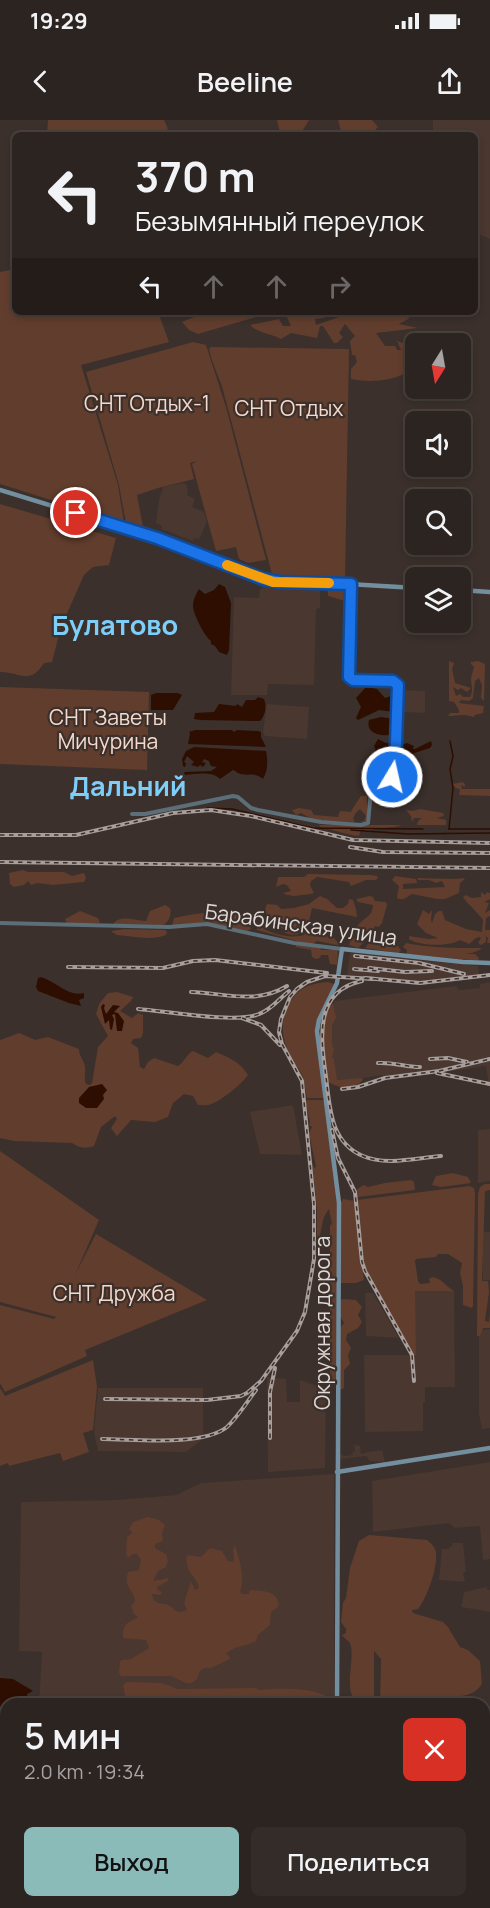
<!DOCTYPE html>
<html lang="ru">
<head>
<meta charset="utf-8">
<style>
	body { margin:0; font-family:Manrope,sans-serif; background:#342c29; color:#f1f3f6; height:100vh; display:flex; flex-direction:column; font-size:22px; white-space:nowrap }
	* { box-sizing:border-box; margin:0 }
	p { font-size:20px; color:#a6a4a5 }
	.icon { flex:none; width:33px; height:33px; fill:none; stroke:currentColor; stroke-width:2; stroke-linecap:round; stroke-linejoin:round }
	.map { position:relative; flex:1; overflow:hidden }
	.panel { position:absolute; left:0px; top:1578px; width:490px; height:210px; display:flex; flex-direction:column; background:#2c2420; border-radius:18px 18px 0 0; box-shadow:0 3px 9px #0003,0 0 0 2px #48413e }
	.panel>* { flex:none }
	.banner { position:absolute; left:12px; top:12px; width:466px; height:183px; border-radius:9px; box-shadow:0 3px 9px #0003,0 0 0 2px #48413e; background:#2c2420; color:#f1f3f6; overflow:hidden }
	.needle { width:39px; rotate:191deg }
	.fabs { position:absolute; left:405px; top:213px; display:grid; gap:12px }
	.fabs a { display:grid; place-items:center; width:66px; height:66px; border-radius:9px; background:#2c2420; box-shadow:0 3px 9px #0003,0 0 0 2px #48413e; font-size:30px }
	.pin { position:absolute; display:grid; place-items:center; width:51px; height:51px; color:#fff; margin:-26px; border:3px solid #fff; border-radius:50%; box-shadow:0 2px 6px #0007 }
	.me { position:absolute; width:66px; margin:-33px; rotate:9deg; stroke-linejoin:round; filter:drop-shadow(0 0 4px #0008) }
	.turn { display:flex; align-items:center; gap:21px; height:126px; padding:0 24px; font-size:27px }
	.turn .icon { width:78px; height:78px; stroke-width:2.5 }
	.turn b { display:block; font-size:42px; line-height:51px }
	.lanes { display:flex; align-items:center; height:57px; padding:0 24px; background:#0003; justify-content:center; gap:30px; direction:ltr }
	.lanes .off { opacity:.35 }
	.round { display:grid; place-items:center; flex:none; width:63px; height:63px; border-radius:9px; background:#342c29 }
	.overview { display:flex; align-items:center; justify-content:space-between; height:102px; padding:0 24px }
	h1 { font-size:36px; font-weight:600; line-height:45px }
	.button { display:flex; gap:12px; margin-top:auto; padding:12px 24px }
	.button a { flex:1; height:69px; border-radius:9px; background:#8bbbb9; color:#111; font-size:24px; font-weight:600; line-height:69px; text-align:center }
	.button a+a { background:#342c29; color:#f1f3f6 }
	.status { display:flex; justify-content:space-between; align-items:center; height:42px; padding:0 30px; background:#2c2420; direction:ltr }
	.status svg { height:16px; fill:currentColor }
	header { display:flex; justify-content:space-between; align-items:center; height:78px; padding:0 24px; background:#2c2420; font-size:27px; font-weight:600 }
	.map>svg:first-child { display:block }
	.built { fill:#493730 }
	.green { fill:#613d2d }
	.water { fill:#2e0e01 }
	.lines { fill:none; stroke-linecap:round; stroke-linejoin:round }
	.stream { stroke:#2e0e01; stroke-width:1.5 }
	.tertiary { stroke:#5c6e78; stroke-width:4 }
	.secondary { stroke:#738f9f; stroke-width:4.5 }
	.rail-casing { stroke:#a89f9c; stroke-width:4 }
	.rail { stroke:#3b302b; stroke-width:1.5; stroke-dasharray:4.5; stroke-linecap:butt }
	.route-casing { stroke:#114b97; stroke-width:15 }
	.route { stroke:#1a73e8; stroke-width:10 }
	.slow { stroke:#f59e0b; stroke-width:10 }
	.labels { text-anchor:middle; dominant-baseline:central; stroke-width:4.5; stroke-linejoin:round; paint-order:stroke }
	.park-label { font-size:21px; fill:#f5d9cd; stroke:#3b302b }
	.street-label { font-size:21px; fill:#e1d9d6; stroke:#3b302b }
	.district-label { font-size:27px; font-weight:bold; fill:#7ecefa; stroke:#3b302b }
</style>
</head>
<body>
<div class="status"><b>19:29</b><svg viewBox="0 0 49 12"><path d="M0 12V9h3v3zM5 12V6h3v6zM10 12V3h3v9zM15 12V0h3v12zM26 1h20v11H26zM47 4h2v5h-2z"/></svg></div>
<header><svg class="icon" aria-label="back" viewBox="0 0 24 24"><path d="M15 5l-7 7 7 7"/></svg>Beeline<svg class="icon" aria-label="share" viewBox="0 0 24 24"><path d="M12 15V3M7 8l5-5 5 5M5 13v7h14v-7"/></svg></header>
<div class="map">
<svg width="490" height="1788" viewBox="0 0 490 1788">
	<rect width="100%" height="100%" fill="#3b302b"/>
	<g class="built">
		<polygon points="433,0 490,0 490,119 476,113 476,15 433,15"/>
		<polygon points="182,363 186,364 188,371 187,375 195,379 192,387 204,392 207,402 199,419 194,418 193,421 161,409 162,406 156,403 159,380 163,367"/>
		<polygon points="263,465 320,467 320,488 316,489 314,565 268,564 267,575 231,575 234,477 259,478 260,469 262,469"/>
		<polygon points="404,570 425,571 425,593 404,592"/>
		<polygon points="267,584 309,587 307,619 265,616 263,612"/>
		<polygon points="350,833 478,846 479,854 487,854 414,861 347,855"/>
		<polygon points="490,862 490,973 486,946 445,952 438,950 384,957 383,955 330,963 328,950 334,881 456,866 459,870 480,868 480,864"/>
		<polygon points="293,985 302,1035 260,1034 250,992"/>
		<polygon points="490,1009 490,1061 478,1063 478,1010"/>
		<rect x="483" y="1112" width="7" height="48"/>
		<polygon points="415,1171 454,1171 455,1267 425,1267 425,1282 423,1282 423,1311 365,1312 364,1235 415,1235"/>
		<polygon points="365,1173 373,1173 399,1218 366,1216"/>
		<polygon points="490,1209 490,1308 482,1309 479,1294 479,1210"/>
		<polygon points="267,1257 286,1259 287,1282 300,1282 300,1260 326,1269 325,1348 268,1352"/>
		<polygon points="98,1268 203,1268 203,1319 186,1332 98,1331 94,1312"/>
		<polygon points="354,1325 360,1326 361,1334 367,1332 382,1330 385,1342 382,1344 382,1342 370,1341 366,1336 341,1339 339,1341 339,1333 344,1336 353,1335 352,1332 355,1331"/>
		<polygon points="490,1342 490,1439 483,1440 480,1406 455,1408 449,1403 373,1412 372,1361"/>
		<polygon points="334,1354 334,1584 39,1584 42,1532 19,1531 21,1382 117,1380 176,1375 201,1363"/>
		<polygon points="452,1423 463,1423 466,1452 463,1452 465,1462 439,1460 442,1429 449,1429 449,1427 452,1426"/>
		<polygon points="487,1467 487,1470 490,1470 490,1492 461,1487 464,1472"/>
		<polygon points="490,1643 490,1767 485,1766 484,1678"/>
	</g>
	<g class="green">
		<polygon points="48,0 164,0 168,9 162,15 47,15"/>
		<polygon points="277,0 309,0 303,10 306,15 283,15 279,9"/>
		<polygon points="338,0 372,0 378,7 372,13 374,15 342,15"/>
		<polygon points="15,149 15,192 158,192 169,222 81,245 118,365 124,403 0,364 0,152"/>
		<polygon points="200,192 273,192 198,214 189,210 182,202 199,195"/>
		<path d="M312,192H332L325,194L324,198L315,199L316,205L354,192H393L410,198L399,204L418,208L376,213L385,226H395L397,230H401L397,221L403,223L421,217V220L412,226L415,228V234L408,232L406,234L415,239V258H405L411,254L413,250L410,245L405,246L406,253C391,261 369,263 351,259V249L357,242L355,235H352L350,221L355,216L345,204L339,213L343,217L337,223H334L323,206H320L317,218L291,213L281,219C270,213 259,214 250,205L279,199L283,206H291L287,197Z"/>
		<polygon points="193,222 206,225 226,287 266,440 248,443 239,439 236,427 216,431 192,344 197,341 190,343 194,359 158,368 137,375 143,407 157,413 157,415 134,409 131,407 131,405 126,403 119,365 86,252"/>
		<path d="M211,227L349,229L345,460L273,458L223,270C219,256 212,244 209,229Z"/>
		<path d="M0,384L116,418L109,445L93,447L84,455L61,507L52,542L44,543C29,566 21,552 0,552Z"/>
		<polygon points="179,428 252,456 253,459 251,460 198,438 181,433"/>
		<path d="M327,464L350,466L349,480C339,481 337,478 328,476Z"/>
		<path d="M449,541L454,543L452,549L455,563L471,568L467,572L461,568L458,570L453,567L456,576L460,574L463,577H470C474,570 471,566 471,560C471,557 473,551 474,547L471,544V542L478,541L485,544L484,581L481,578L482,565L479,558L475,561L473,578L469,581L461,580L459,583L484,586L483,593L475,595L473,597C463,593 458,596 448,596L450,593H459V590L454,582L449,581C449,567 449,555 449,541Z"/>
		<polygon points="0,567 149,572 147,650 0,644"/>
		<polygon points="463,662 465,665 465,667 461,665 462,669 490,669 490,676 459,675 460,669 456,668 452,664"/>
		<path d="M361,676H367V700L364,702H359L364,701L366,696L360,689C356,692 351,698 355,702L325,701L312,699L301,693L296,695L292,690L299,688L311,690L314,695L338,697L340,691L352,692L351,691Z"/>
		<polygon points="420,689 443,693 444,696 437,698 446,700 446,705 417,705 418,701 422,698 414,698 412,702 411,696 406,690 413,691"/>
		<path d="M319,705H402C391,709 378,707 368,711L361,709L359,716C346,715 333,709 320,707Z"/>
		<polygon points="23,750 28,752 64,752 72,756 84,753 86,758 84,762 53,765 38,763 31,765 28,761 24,765 14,767 10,764 9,753"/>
		<polygon points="308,754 371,755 377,756 378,758 376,760 366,760 351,766 349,762 317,757 311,761 310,765 314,773 311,774 294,776 287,775 283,773 291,771 287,765 283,764 276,767 278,757 304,757"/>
		<path d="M395,756L416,759L417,763L403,764V769L445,767L442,761L436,763L429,760H418L417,758C429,758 453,760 463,758L465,759L460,763L459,773L445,779H437L412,774L404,779H398L397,777L399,766L392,760Z"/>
		<path d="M481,772L485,775L487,772L490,773V779L484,782L489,783L485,793L490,790V796L486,798L485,810H490V823H487L488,818L486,816V822L481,825L478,823L481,818L479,817L476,818L469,824L460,820C450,827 418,826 409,819V816L429,819L438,818L426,813L417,804L423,790L429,794L432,790L431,800L432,803L435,794L439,791H442L445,800L466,809L482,812L483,800C477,791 469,786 463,777L466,775L472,778L481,777Z"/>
		<path d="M320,776L327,779L337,788H343L348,784L349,779L353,780L356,789L357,797L312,788L307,811L309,813L334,818L339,824L337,825L317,821L312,824L300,822L257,810L256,807L260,806C270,814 292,819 304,815L306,811L300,808H292L293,810L298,811L299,814L293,815L285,813L283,809L275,804L269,806L265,798L267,794L264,792L267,784L277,785L281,789L294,788L309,784Z"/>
		<path d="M370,776L373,777L375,781L386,782L387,785L382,803L379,807L375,806C370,815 366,821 358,828L349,825L351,819L355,818C356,812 356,806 361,802C368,795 372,796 373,785L358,782L356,779Z"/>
		<path d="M165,785L170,788C172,794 169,802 163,805L113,804C121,794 135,801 146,801L150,791Z"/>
		<polygon points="80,791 98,798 100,803 67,803 65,799 67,798"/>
		<path d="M203,793C221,801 229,788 247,798L251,809L247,811L204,802L189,805L172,806L174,798C184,796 192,794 203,793Z"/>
		<path d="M124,809L165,810L167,812L166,815C152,821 132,816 117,815L112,812V811Z"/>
		<polygon points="374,820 398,826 401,831 398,833 365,828 370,821"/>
		<path d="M406,823C431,828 455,828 480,828L482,829L472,833L465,834H475L479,838L478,841L407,834V830L403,827Z"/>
		<polygon points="296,825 320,828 321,830 335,830 338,831 337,845 330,844 328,835 321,835 320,838 316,839 312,837 311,830 296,827"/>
		<path d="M328,862L334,864L316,906L324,978H307C305,970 305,962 302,955C299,948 293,943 290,936C281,917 279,896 292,879C301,866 313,863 328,862Z"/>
		<path d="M117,872L133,877L131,881L120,891L132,898L138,893L143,895V913L141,918L133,919L131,923L138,928L140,947L144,949L148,942L154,938L178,946C184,942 187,934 193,931L208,938L216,932C230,938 240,942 248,955C242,964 219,983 208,985C205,986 202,985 198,985L193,976L184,974L173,983L168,997L155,1002L131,1000L117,1016L111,1008L117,999L115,996L101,1007L94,1026C86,1029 79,1028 72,1023L14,1021L0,1018V920L19,913L35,920L48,917L79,929C79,936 82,937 84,943C87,951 83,957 86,964L90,965L92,963L98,927L108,916L96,894L99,884L108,873Z"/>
		<path d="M333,883L336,898L332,905V924L334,930L332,937L334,939L337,960L362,958L363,960C353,971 339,969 327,961C324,941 316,898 333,883Z"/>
		<path d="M305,980H323L325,982L337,1078L336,1262L333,1265L330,1264V1105L332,1104L329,1089C320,1099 323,1112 317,1123V1089L312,1041L314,1048L316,1047L309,1013L312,1007L309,1005L310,1002Z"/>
		<polygon points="0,1031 99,1100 75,1155 96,1114 207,1180 85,1230 87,1236 5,1272 0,1263 0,1185 54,1199 56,1197 0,1182"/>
		<polygon points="453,1053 468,1057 471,1063 441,1067 432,1065 436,1056"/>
		<polygon points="411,1060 414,1062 415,1070 358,1077 357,1069 364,1065 368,1067 385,1063"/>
		<polygon points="485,1064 490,1064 490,1070 485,1071 482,1161 488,1161 489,1172 485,1201 489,1202 490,1194 490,1208 483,1208 480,1216 477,1216 478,1074 480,1067"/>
		<path d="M470,1066L474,1068L475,1073L473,1186L472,1188L463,1185V1166L460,1153L462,1143L448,1134H438L436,1137L416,1139L415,1141L418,1161L420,1164L430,1163L429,1159L432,1157C442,1158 445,1166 454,1171H415L416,1235H413L365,1148L357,1080Z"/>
		<polygon points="343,1079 355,1081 364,1160 356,1163 341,1163 341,1083"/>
		<polygon points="343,1179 356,1180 362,1187 358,1195 362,1202 358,1208 347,1214 346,1220 351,1228 348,1235 350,1244 344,1250 344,1268 340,1270 340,1208 344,1203 340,1196 341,1180"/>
		<polygon points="93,1240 97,1267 93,1310 83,1313 89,1332 63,1341 60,1333 9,1346 8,1343 0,1346 0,1268 5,1276"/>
		<path d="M148,1397L159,1400L165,1405L162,1413L163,1421L155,1424V1428L166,1434L168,1441L166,1447L158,1451L153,1461L169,1458L168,1461L157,1467V1469L162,1473L160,1475L152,1474L153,1479C160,1486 161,1482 168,1485C176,1488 173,1495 187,1490L184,1483L191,1461L195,1470L199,1468C197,1460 194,1458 190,1452C187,1448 187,1442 186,1438L188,1435L201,1437L210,1428L222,1431L228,1441L233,1442L234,1438L233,1429L235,1426C240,1440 245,1458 240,1472L242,1474H249L250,1470C263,1471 278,1470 279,1486L271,1492L270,1505L258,1515L256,1521C245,1527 235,1525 226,1534L229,1536L230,1539L211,1548H204L200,1551L197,1559L192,1563H186L171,1556H121L119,1553L120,1542L122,1540L131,1539L149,1528L146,1520L123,1518C122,1504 127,1503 138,1497L134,1494L131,1486L135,1481C134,1469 123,1469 128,1452L139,1450L141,1440L137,1434H133L128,1438L126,1433L127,1417L132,1413L129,1409L133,1402Z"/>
		<path d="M369,1415L427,1420C431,1423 435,1427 436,1432C438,1447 427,1478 418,1489L412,1490L413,1493L443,1502L448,1507L460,1527L468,1530L480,1541L482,1564C477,1571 471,1575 461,1576L458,1584H380L381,1539L374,1531V1584H356C344,1565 354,1546 351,1526C350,1521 344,1518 342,1515L346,1513V1509L341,1502L343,1483L346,1478L350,1448L359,1421Z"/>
		<path d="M128,1562L162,1563L178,1569L256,1568L259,1570C278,1568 325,1566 335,1584H127L123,1566L125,1563Z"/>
		<polygon points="0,1710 6,1711 6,1749 0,1749"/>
		<polygon points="0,1751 3,1755 6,1753 6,1782 29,1782 24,1788 0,1788"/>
		<polygon points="30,1782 76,1782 71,1788 56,1788 56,1785 52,1788 25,1788"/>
		<polygon points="104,1782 226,1782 232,1787 234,1786 238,1788 150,1788 152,1786 152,1783 147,1788 103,1788"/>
	</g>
	<g class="water">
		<path d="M219,464L225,467L231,483L229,530L227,535L219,532L215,526L211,524V521C205,517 193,494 193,486C193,480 196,474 199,469L205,474L214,470Z"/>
		<polygon points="366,567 377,569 385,578 391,576 395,583 394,592 379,590 358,600 356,598 361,587 356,578"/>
		<polygon points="156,573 178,573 182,575 173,590 151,590 151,575"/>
		<path d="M258,577L264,579C267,586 265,596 260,601L201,600L194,599L195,593L214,592L219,584L236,586L237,584L242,587L246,580H255Z"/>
		<path d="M381,597L394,599L391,608L395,614C384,617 365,615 369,600Z"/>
		<polygon points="195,610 232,610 234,612 237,610 258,611 261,612 261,617 266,627 188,624 190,614 189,612"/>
		<path d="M378,619L386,623H391L394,625L393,643C378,639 379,638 374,626Z"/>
		<polygon points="431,621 432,625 430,628 402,637 401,635 401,625 407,623 414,626 413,629 415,629"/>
		<path d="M194,627L266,631C268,640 268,651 263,659C255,652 250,656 241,654C238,654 236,651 233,650L220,659C212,651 196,654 185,655L184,652L211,651L217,647L211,646L209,641L204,639L202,642L206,643L203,647L200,645L198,647L191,645L194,642L187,636L184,642L186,643L185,647L183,646L182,639L186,631Z"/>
		<path d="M41,857C57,862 68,877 84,873V878L79,880L81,886L69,883L38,871L36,867L38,858Z"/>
		<polygon points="103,884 105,885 104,888 106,894 113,885 120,886 114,892 118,893 124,901 122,911 117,911 115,894 112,895 114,899 112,910 110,909 109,900 105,904 101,887"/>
		<polygon points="102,964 107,970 103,975 104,979 97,988 86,988 79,983 79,978 89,967"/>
		<polygon points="0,1558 13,1559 33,1571 27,1574 29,1584 6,1584 6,1598 0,1598"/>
	</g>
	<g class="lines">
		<g class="stream">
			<polyline points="207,688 232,689 312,708 423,709"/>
			<polyline points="449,709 490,709"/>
			<polyline points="449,709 453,668 450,649 453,636 450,621"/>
			<polyline points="351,710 408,714 490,713"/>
		</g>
		<g class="tertiary">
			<polyline points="132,694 145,694 233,676 238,677 251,688 258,690 321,702 361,705 368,703 372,660 377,657 391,657 395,652 399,567 398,564 393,561 353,559 349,557 351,464"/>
			<polyline points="0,803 169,807 207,804 294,823 342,829"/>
		</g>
		<g class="secondary">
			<polyline points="0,370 157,418 268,460 280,462 348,464 416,468"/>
			<polyline points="460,470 490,472"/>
			<polyline points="337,1352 490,1328"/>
			<polyline points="337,1584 339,1083 317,911 319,900 337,863 342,829 463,842 490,843"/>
			<polyline points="314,1788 315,1782"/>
		</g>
		<g class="rail-casing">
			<g id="rail">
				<polyline points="0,715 76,715 173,693 211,690 251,696 353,720 490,723"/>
				<polyline points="350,727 383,732 490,733"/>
				<polyline points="0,742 490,748"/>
				<polyline points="355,836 419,843 464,854"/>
				<polyline points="68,847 163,848 193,841 215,840 327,853"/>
				<polyline points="369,848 405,852 432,851"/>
				<polyline points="354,849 378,851"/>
				<polyline points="365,858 420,863 490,855"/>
				<path d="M362,861C313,871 321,920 326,957C330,988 330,1022 363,1036C385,1046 417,1038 441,1036"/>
				<path d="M191,872C225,873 256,885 287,866"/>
				<path d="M138,889C166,891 236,904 259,894C271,890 279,879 289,871"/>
				<polyline points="242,898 261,905 280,925"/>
				<polyline points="430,939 448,938 467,942"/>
				<path d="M378,943C393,942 406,947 420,947"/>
				<polyline points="437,953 490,964"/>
				<polyline points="342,969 358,967 385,958 439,951 490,939"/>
				<polyline points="332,1010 338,1038 355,1072 362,1142 365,1151 412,1235 414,1261"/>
				<polyline points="105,1279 207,1280 241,1276 247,1273 261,1261 297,1211 305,1192 314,1139 314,1084 302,961 282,924 279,912 281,899 290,877 297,869 307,862 325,856 374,859"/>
				<polyline points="270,1318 270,1272 275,1248"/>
				<path d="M102,1319C134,1319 202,1327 227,1307C238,1297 247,1282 256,1270"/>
				<polyline points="0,1691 6,1693"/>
				<polyline points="484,1768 490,1769"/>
				<polyline points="387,1788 393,1782"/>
			</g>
		</g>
		<use href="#rail" class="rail"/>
	</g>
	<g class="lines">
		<g class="route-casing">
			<polyline id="route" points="76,393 157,418 263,459 280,462 351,464 349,557 353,560 393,561 398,565 395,652 392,657"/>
		</g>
		<use href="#route" class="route"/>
		<polyline class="slow" points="227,445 273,462 329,463"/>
	</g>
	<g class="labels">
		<g class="park-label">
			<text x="147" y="283">СНТ Отдых-1</text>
			<text x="289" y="288">СНТ Отдых</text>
			<text x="108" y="597">СНТ Заветы<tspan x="108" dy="24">Мичурина</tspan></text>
			<text x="114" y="1173">СНТ Дружба</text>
		</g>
		<g class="street-label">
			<text transform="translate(301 804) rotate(8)">Барабинская улица</text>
			<text transform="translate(322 1203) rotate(-90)">Окружная дорога</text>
		</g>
		<g class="district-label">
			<text x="115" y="504">Булатово</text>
			<text x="128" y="665">Дальний</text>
		</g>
	</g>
</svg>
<div class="fabs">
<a><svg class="needle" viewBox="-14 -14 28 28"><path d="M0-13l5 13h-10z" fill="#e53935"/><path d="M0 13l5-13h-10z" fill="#a6a4a5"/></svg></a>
<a><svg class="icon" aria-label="sound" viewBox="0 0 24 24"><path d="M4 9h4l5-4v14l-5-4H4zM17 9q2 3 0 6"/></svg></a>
<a><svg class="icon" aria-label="search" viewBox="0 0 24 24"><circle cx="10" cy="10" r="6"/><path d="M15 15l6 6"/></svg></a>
<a><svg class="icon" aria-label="layers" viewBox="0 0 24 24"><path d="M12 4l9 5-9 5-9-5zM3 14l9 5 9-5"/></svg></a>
</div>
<div class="pin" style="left:76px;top:393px;background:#d93025"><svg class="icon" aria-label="arrive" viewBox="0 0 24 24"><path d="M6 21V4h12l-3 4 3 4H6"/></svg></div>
<svg class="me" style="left:392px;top:657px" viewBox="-20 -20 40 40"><circle r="17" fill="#1a73e8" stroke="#fff" stroke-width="3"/><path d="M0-11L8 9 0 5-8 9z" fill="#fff"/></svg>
<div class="banner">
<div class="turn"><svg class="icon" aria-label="left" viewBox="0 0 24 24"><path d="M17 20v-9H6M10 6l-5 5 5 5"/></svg><div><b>370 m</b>Безымянный переулок</div></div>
<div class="lanes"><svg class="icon" aria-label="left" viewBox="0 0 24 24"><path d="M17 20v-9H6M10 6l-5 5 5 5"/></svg><svg class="icon off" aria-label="ahead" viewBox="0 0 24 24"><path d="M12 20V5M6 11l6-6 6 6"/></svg><svg class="icon off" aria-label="ahead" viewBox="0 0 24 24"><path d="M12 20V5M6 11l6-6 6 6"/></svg><svg class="icon off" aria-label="right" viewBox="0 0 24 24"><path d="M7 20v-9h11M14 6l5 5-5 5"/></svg></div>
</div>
<section class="panel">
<div class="overview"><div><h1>5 мин</h1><p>2.0 km · 19:34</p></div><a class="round" style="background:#d93025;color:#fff"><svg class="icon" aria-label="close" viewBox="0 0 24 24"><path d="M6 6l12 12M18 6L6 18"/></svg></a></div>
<div class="button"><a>Выход</a><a>Поделиться</a></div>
</section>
</div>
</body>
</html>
